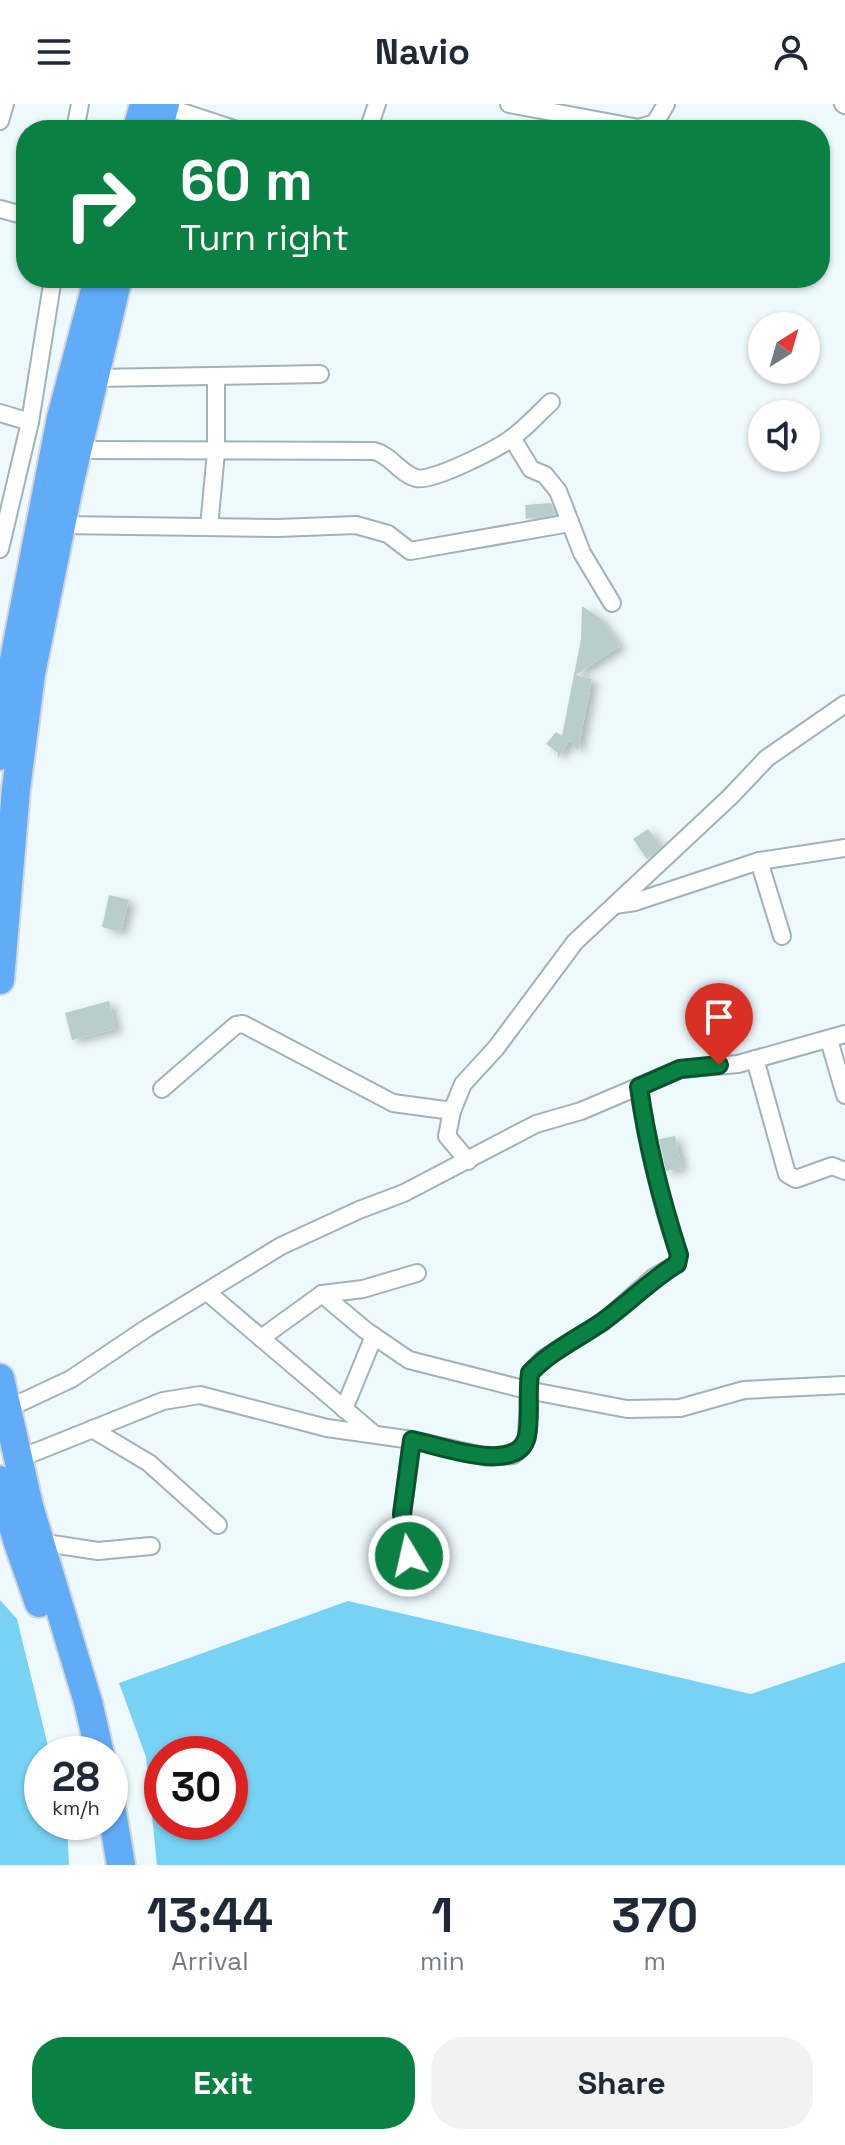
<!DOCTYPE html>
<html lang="en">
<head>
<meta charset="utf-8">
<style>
	body { margin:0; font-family:"Space Grotesk",sans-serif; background:#f2f2f3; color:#1f2937; height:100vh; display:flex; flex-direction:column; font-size:30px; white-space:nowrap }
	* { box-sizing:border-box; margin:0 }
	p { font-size:26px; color:#747a83 }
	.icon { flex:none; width:44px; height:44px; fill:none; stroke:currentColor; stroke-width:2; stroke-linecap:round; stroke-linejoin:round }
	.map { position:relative; height:1761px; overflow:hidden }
	.side { display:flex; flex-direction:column; background:#fff; flex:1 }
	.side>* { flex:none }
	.banner { position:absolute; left:16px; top:16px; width:814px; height:168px; border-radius:32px; box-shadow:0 2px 6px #0004; background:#0b8043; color:#fff; overflow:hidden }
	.needle { width:52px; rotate:37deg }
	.controls { position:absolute; left:748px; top:208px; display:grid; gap:16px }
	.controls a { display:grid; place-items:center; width:72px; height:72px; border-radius:50%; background:#fff; box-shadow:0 2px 6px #0004; font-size:40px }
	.speed { position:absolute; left:24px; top:1632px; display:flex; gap:16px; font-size:40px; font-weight:700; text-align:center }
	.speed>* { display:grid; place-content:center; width:104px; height:104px; border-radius:50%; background:#fff; box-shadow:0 2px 6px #0004; line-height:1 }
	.speed small { font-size:20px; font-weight:400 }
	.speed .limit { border:12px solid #d22; background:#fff; color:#111 }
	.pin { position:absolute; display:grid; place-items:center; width:68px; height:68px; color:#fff; margin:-82px -34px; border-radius:50% 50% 50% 0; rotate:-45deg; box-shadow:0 0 8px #0007 }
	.pin .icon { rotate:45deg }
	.me { position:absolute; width:88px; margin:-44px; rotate:351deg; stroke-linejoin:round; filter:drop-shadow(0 0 6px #0008) }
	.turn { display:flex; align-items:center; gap:28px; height:168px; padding:0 32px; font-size:36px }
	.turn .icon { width:104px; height:104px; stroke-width:2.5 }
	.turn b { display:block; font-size:56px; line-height:68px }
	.eta { display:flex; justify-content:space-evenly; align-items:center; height:136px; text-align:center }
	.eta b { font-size:48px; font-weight:600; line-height:56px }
	.action { display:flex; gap:16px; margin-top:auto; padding:16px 32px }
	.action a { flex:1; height:92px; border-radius:32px; background:#0b8043; color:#fff; font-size:32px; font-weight:600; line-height:92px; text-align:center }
	.action a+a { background:#f2f2f3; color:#1f2937 }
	header { display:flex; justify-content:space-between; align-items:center; height:104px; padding:0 32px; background:#fff; font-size:36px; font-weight:600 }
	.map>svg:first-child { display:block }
	.green { fill:#77d2f3; fill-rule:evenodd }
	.building { fill:#b9cdcd; filter:url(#shadow) }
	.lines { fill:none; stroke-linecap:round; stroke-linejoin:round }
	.street-casing { stroke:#a1b2b9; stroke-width:20 }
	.highway-casing { stroke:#d4d5d5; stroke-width:32 }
	.street { stroke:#fff; stroke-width:16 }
	.highway { stroke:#60acf9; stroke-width:28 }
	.route-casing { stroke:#07532c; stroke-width:20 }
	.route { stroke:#0b8043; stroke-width:14 }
</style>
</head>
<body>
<header><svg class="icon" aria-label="menu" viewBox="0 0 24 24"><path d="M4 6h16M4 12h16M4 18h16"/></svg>Navio<svg class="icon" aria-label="person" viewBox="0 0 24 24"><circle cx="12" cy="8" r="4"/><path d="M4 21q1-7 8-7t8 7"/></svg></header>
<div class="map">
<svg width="845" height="1761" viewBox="0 0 845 1761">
	<defs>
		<filter id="shadow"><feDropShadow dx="6" dy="3.5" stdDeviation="4" flood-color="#0004"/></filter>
	</defs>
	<rect width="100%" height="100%" fill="#eef9fd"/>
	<g class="green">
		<polygon points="0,1496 17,1515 50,1650 42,1650 42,1718 67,1718 69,1761 0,1761"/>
		<path d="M348,1497L751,1590L845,1558V1761H157L146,1653L119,1579ZM162,1650H230V1718H162Z"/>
	</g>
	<g class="building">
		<polygon points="551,399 555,410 526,415 525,401"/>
		<polygon points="582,502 601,515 620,542 576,571 592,575 578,647 570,636 558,654 558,649 546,640 556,628 562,632 581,535"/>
		<polygon points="648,725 661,743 647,755 633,735"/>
		<polygon points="109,791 129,796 121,828 102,823"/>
		<polygon points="109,897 116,925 72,936 65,909"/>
		<polygon points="675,1032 682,1064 666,1067 659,1035"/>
	</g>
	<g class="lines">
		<g class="street-casing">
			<g id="street">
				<polyline points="509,0 639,24 655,19 666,0"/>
				<polyline points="843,0 845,1"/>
				<polyline points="164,2 237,26"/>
				<polyline points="0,17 5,0"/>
				<polyline points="75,26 80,0"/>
				<polyline points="368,26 377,0"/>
				<polyline points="0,105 26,112"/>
				<polyline points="94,274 320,270"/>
				<polyline points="0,309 30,318"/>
				<polyline points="512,334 531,365 545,371 558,387 582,449 612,499"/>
				<path d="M77,346L374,347C391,351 399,369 416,374C431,379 499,344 513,333C527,323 538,310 551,298"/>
				<polyline points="61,421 278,424 356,421 388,430 410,447 570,419"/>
				<polyline points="209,423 216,348 216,272"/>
				<polyline points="0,445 30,318 53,174"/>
				<polyline points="759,757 782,832"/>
				<polyline points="615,801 635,798 759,757 845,744"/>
				<polyline points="829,936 845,991"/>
				<polyline points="755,955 787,1070 796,1075 832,1062 845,1067"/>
				<polyline points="162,985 236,921 243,920 393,999 452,1007"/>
				<polyline points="468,1057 447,1032 452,1007 463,980 496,944 575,838 730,693 767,654 845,600"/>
				<polyline points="207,1188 374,1330"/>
				<polyline points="322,1190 365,1226 409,1256 527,1286 627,1305 680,1304 744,1286 845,1281"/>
				<polyline points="261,1234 322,1190 363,1185 417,1169"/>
				<polyline points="7,1305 71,1275 147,1224 281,1142 359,1106 404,1089 536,1020 581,1007 680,965 738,960 845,930"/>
				<polyline points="344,1305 374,1232"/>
				<polyline points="92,1325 149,1359 218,1421"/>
				<path d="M18,1355L163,1297L200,1291L327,1324L412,1336L488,1353L513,1351L522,1343L527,1333L530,1269L543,1255L603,1218L653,1174L677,1160L679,1151C660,1095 647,1041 639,983"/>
				<polyline points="39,1438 98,1447 151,1442"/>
				<polyline points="409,1452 402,1410 412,1336"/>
			</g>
		</g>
		<g class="highway-casing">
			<g id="highway">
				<polyline points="137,26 144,0"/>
				<polyline points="158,26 165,0"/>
				<polyline points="0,652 13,561 61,314 98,174"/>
				<polyline points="0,876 16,685 31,570 70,377 118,174"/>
				<polyline points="0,1274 29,1402 88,1598 100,1650"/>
				<polyline points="0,1376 17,1436 39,1499"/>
				<polyline points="110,1696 121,1761"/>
			</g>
		</g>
		<use href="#street" class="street"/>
		<use href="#highway" class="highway"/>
	</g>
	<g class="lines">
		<g class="route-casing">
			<path id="route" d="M409,1452L402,1410L412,1336C438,1341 519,1372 527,1332C531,1312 527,1290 530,1269C551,1247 577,1235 602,1218C628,1200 649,1177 677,1160L679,1151C661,1095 647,1041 639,983L680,965L719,961"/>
		</g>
		<use href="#route" class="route"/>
	</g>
</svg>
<div class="controls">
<a><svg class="needle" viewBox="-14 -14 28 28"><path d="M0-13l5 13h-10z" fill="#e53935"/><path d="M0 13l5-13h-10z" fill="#747a83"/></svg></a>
<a><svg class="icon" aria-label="sound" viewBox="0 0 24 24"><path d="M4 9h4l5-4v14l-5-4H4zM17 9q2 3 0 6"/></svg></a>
</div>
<div class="speed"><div>28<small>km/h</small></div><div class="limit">30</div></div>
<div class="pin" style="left:719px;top:961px;background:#d93025"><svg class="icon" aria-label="arrive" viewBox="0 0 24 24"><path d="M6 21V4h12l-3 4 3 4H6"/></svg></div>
<svg class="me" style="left:409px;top:1452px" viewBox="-20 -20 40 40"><circle r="17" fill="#0b8043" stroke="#fff" stroke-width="3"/><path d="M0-11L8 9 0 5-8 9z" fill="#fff"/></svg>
<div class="banner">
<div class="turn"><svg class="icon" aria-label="right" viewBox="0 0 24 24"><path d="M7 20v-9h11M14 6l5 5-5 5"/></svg><div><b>60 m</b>Turn right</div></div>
</div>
</div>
<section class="side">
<div class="eta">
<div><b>13:44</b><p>Arrival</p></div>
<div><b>1</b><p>min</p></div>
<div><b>370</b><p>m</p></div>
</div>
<div class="action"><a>Exit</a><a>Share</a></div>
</section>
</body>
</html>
